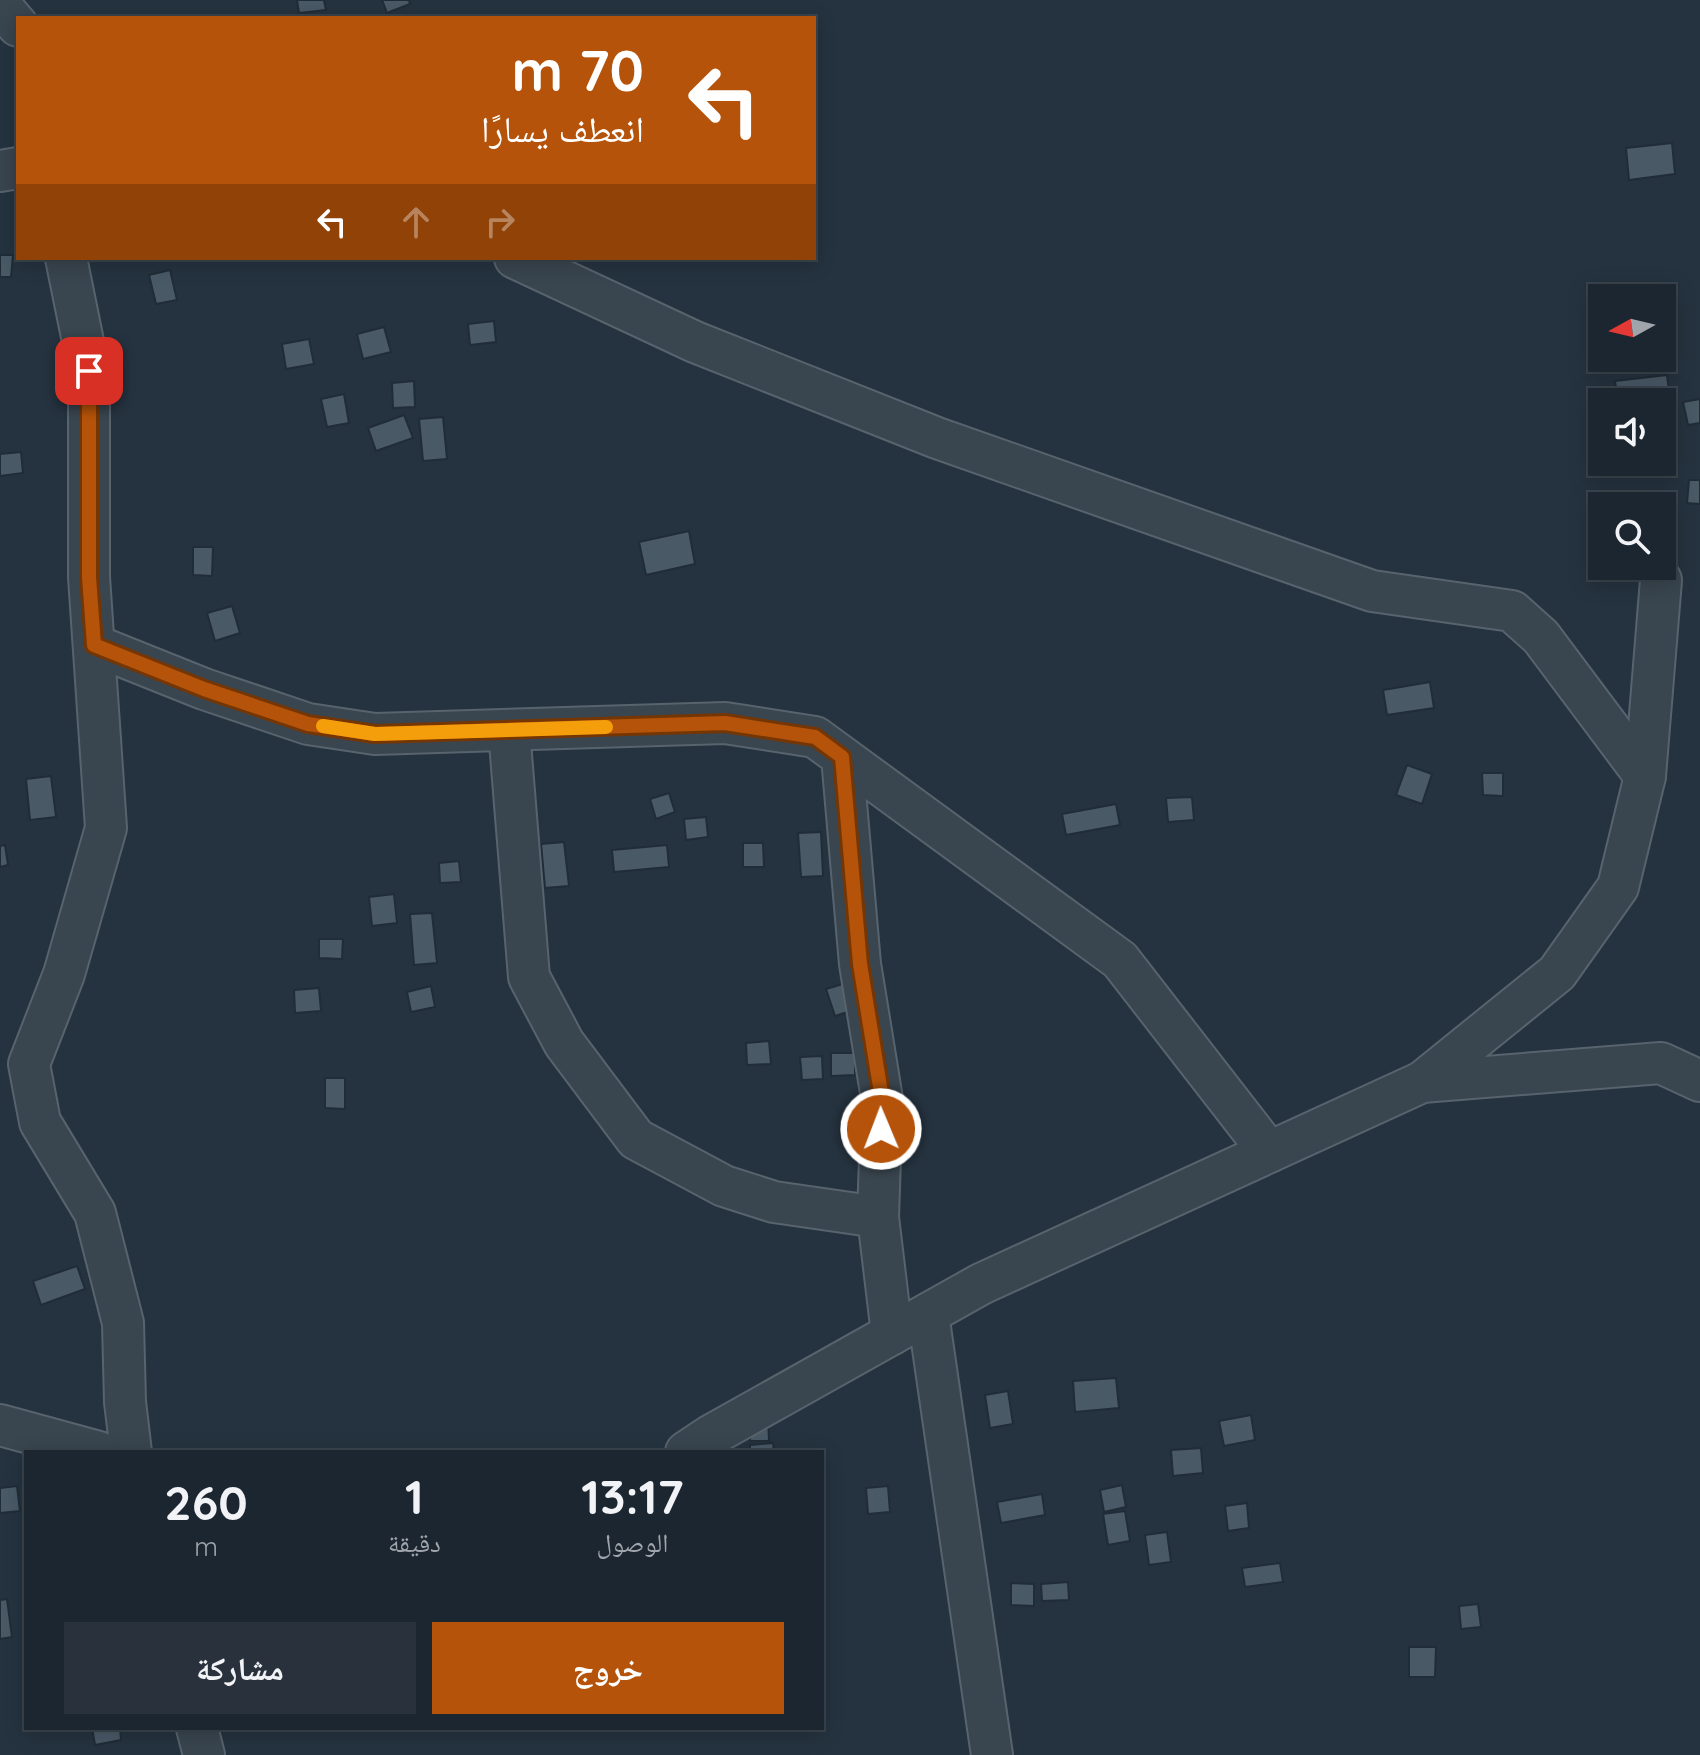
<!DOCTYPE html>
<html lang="ar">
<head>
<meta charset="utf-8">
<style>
	body { margin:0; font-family:Quicksand,"Noto Naskh Arabic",sans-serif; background:#29323c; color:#f1f3f6; direction:rtl; height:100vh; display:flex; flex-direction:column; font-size:30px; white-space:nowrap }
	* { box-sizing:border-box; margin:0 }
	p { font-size:26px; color:#a0a5ab }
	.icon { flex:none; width:44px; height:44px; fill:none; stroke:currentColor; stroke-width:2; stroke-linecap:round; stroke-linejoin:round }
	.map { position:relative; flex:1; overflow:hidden; direction:ltr }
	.drawer { position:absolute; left:24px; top:1450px; width:800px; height:280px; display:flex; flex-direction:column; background:#1c2630; border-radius:0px; box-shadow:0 4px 20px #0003,0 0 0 2px #3a434c; direction:rtl }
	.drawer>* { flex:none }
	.banner { position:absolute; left:16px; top:16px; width:800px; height:244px; border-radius:0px; box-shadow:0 4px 20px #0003,0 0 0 2px #3a434c; direction:rtl; background:#b45309; color:#fff; overflow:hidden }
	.needle { width:52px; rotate:262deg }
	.buttons { position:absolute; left:1588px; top:284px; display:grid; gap:16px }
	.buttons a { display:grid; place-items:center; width:88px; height:88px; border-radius:0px; background:#1c2630; box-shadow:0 4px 20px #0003,0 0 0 2px #3a434c; font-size:40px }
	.pin { position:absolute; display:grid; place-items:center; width:68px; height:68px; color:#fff; margin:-34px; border-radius:16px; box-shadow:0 4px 12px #0006 }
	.me { position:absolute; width:88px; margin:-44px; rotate:359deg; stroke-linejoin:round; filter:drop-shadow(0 0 6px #0008) }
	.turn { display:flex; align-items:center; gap:28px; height:168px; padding:0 40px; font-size:36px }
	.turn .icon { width:104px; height:104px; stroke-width:2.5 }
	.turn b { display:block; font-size:56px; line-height:68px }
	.lanes { display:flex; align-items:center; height:76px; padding:0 40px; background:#0003; justify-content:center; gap:40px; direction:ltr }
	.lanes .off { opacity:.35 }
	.eta { display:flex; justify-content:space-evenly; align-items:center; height:136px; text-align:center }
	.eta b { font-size:48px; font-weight:700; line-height:56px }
	.button { display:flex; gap:16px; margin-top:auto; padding:16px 40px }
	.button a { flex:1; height:92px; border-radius:0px; background:#b45309; color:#fff; font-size:32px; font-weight:700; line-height:92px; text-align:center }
	.button a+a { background:#29323c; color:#f1f3f6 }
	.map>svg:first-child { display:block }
	.building { fill:#495966; stroke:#202c37; stroke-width:2 }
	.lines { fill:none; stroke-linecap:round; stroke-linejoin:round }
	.street-casing { stroke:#57636d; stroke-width:44 }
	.street { stroke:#39454f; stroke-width:40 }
	.route-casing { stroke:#753606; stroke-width:20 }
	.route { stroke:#b45309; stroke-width:14 }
	.slow { stroke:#f59e0b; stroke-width:14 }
</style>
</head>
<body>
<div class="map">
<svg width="1700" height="1755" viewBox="0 0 1700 1755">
	<rect width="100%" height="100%" fill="#253340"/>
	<g class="building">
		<polygon points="297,0 324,0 326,10 299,13"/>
		<polygon points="382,0 409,0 410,4 387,13"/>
		<polygon points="1672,143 1675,174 1629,180 1626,148"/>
		<polygon points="0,255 13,255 11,277 0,277"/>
		<polygon points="170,270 177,300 156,304 149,275"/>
		<polygon points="494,321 496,342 470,345 468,324"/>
		<polygon points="384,327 391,352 363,359 357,334"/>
		<polygon points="309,339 314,364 286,369 282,344"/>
		<polygon points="1667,375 1670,398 1618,402 1615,381"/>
		<polygon points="414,381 415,407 393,408 392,383"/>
		<polygon points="344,394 349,423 327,427 321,399"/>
		<polygon points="1700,399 1700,423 1688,425 1683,402"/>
		<polygon points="404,415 413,438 376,451 368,428"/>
		<polygon points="443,417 447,459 423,461 419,419"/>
		<polygon points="21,452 23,473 0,476 0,454"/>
		<polygon points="1689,480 1700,480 1700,504 1687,503"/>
		<polygon points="689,531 695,564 646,575 639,542"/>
		<polygon points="193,547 213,547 212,576 193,575"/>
		<polygon points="232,606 240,633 215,641 207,613"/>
		<polygon points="1430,682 1434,708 1387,715 1383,690"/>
		<polygon points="1407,765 1432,774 1422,804 1396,795"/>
		<polygon points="1482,773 1503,773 1503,796 1483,795"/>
		<polygon points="51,776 56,817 30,820 26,779"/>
		<polygon points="669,793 675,812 656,819 650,799"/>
		<polygon points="1192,797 1194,820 1168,822 1166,798"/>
		<polygon points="1116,804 1120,825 1066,835 1062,814"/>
		<polygon points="706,817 708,837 686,840 684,819"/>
		<polygon points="821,832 823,876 801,877 798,833"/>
		<polygon points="564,842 569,886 545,888 541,844"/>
		<polygon points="743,843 763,843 764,867 743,867"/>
		<polygon points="5,845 8,865 0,867 0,846"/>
		<polygon points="667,845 669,867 614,872 612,850"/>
		<polygon points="459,861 461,882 440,883 439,863"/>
		<polygon points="394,894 397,923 372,926 369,897"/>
		<polygon points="432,913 437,963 414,965 410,914"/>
		<polygon points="319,939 343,939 342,959 319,958"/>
		<polygon points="846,983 854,1010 835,1016 826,989"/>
		<polygon points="431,986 435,1007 411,1012 407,992"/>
		<polygon points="319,988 321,1011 295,1013 294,990"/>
		<polygon points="769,1041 771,1064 747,1065 746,1043"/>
		<polygon points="831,1053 855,1053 855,1075 831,1076"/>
		<polygon points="822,1056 823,1079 802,1080 800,1057"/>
		<polygon points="325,1078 345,1078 345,1109 325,1108"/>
		<polygon points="77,1266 85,1289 41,1305 33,1281"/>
		<polygon points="1116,1378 1119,1408 1075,1412 1073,1381"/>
		<polygon points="1008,1391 1013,1424 990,1428 985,1395"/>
		<polygon points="750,1414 768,1414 769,1441 750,1441"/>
		<polygon points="1251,1415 1255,1440 1224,1446 1219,1421"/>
		<polygon points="773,1443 774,1452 750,1452 750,1445"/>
		<polygon points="1201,1448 1203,1473 1173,1476 1171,1450"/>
		<polygon points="1122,1485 1126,1507 1104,1512 1100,1490"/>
		<polygon points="17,1486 20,1511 0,1513 0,1488"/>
		<polygon points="888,1486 890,1512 868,1514 866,1488"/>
		<polygon points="1042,1494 1045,1515 1001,1523 997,1502"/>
		<polygon points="1247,1503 1249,1528 1228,1531 1225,1506"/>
		<polygon points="1125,1511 1130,1541 1108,1545 1103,1514"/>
		<polygon points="1167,1532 1171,1562 1149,1565 1145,1535"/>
		<polygon points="1280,1563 1283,1582 1245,1587 1242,1568"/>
		<polygon points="1068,1582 1069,1600 1042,1601 1041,1584"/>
		<polygon points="1011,1583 1034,1584 1034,1606 1011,1605"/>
		<polygon points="7,1599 12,1637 0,1639 0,1600"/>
		<polygon points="1478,1604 1481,1627 1461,1629 1459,1606"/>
		<polygon points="1409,1647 1436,1647 1435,1677 1409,1677"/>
		<polygon points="92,1728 120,1728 121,1740 95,1745"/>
	</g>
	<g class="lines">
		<g class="street-casing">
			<g id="street">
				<polyline points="0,5 18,26"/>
				<polyline points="0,171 18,168"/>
				<polyline points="66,258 89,371 89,577 106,828 64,974 29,1064 40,1122 95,1213 123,1323 125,1402 131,1452"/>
				<polyline points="515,258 695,342 937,438 1372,591 1512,611 1541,637 1645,776"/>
				<polyline points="94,645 204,689 308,724 375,734 725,723 815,737 1120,960 1269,1152"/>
				<polyline points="509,730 529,977 564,1043 636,1139 724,1186 774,1202 878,1217"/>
				<polyline points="842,757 860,964 882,1099 878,1217 892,1334"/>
				<polyline points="1422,1082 1557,973 1618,887 1645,776 1661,580"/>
				<polyline points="928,1314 992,1755"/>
				<polyline points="0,1425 99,1452"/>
				<polyline points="686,1452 710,1436 981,1284 1422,1082 1661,1063 1700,1081"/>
				<polyline points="197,1728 204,1755"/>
			</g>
		</g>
		<use href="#street" class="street"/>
	</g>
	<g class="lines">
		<g class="route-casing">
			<polyline id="route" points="89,371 89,577 94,645 204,689 308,724 375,734 725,723 815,737 842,757 860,964 882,1099 881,1129"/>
		</g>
		<use href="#route" class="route"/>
		<polyline class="slow" points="323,726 375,734 606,727"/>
	</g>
</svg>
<div class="buttons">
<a><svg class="needle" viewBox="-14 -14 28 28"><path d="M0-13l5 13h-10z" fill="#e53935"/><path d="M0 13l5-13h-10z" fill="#a0a5ab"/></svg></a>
<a><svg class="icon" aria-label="sound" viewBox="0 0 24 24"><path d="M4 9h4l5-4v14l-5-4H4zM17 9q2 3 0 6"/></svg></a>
<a><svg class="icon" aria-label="search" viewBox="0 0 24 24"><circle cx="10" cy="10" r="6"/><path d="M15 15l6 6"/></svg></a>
</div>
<div class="pin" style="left:89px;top:371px;background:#d93025"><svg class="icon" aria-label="arrive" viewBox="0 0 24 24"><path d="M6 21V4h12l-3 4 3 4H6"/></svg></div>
<svg class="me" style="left:881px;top:1129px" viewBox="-20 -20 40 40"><circle r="17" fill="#b45309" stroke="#fff" stroke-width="3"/><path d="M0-11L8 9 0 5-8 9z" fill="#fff"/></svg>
<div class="banner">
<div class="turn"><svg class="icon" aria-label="left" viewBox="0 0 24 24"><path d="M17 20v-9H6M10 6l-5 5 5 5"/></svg><div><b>70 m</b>انعطف يسارًا</div></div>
<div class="lanes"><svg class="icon" aria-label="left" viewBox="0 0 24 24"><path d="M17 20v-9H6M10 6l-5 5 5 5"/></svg><svg class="icon off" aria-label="ahead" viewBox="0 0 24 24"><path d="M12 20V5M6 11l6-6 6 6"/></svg><svg class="icon off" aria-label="right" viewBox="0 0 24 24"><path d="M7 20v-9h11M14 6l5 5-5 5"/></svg></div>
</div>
<section class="drawer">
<div class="eta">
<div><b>13:17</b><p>الوصول</p></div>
<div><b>1</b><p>دقيقة</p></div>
<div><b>260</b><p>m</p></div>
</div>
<div class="button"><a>خروج</a><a>مشاركة</a></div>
</section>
</div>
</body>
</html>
